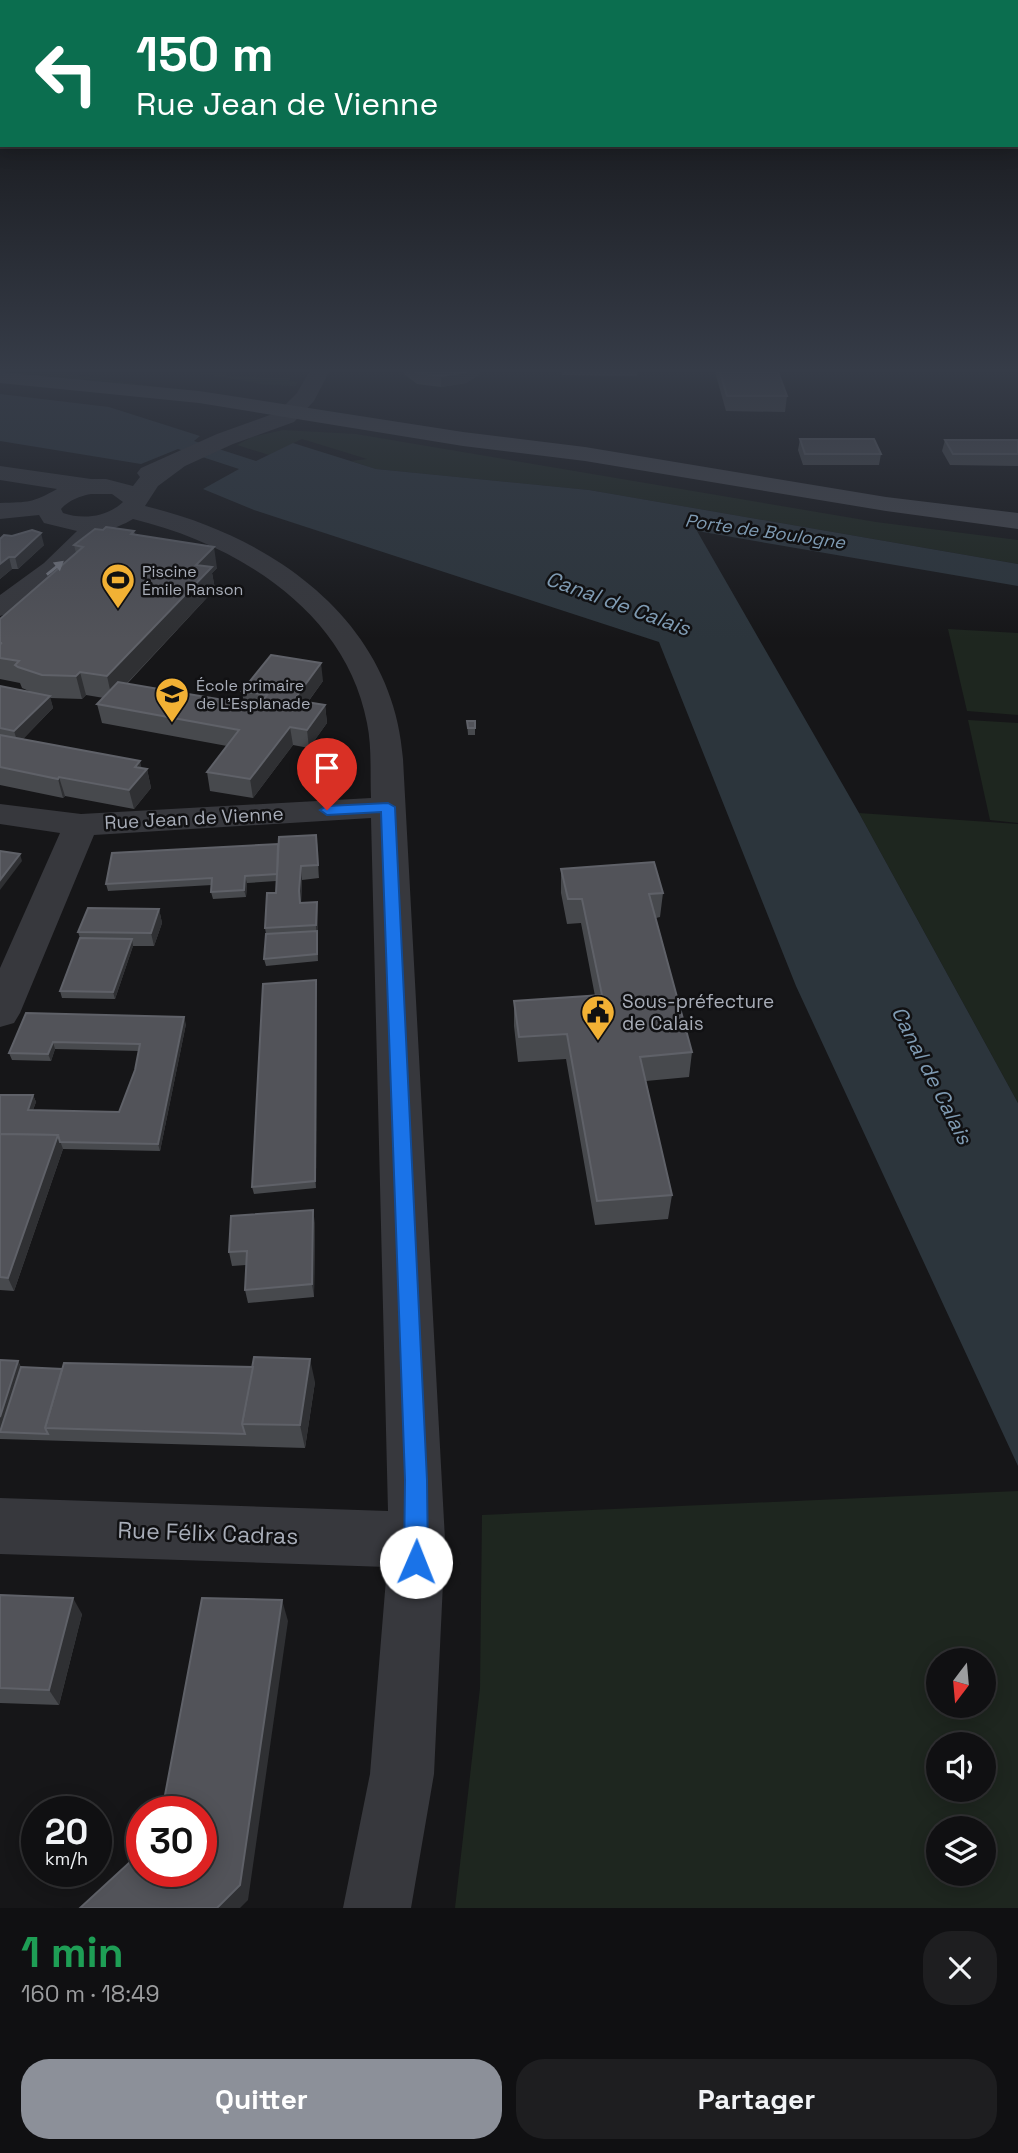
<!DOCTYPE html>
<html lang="fr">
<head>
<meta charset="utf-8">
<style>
	body { margin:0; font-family:"Space Grotesk",sans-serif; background:#1e1e20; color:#f1f3f6; height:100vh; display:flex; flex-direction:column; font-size:26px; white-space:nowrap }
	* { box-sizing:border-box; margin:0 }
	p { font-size:23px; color:#9c9d9f }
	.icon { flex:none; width:38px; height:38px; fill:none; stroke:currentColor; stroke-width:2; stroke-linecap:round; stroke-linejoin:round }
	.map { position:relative; height:1908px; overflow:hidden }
	.side { display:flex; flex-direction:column; background:#101012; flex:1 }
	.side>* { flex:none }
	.top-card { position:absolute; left:0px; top:0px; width:1018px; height:147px; box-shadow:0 4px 18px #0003,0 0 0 2px #303032; background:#0b6e4f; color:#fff; overflow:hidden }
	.needle { width:46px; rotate:196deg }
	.tools { position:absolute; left:926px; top:1648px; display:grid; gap:14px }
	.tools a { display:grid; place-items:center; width:70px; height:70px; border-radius:50%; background:#101012; box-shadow:0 4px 18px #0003,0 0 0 2px #303032; font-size:35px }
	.speed { position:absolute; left:21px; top:1796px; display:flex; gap:14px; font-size:35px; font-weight:700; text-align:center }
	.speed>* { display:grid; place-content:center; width:91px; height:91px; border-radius:50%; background:#101012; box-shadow:0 4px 18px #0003,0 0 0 2px #303032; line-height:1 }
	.speed small { font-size:18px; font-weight:400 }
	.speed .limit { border:10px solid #d22; background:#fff; color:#111 }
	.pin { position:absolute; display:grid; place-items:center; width:60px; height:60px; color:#fff; margin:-72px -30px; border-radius:50% 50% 50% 0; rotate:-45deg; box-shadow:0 0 7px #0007 }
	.pin .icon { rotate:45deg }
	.me { position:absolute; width:77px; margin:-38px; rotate:1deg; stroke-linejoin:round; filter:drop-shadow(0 0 5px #0008) }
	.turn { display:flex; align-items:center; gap:24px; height:147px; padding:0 21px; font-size:32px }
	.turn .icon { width:91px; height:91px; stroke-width:2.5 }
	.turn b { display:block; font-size:49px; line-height:60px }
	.round { display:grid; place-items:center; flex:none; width:74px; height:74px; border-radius:28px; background:#1e1e20 }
	.summary { display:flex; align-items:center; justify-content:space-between; height:119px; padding:0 21px }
	h1 { font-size:42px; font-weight:700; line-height:52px; color:#1e9e55 }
	.button { display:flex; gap:14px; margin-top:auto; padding:14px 21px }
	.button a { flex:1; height:80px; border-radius:28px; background:#8c9099; color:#fff; font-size:28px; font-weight:700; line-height:80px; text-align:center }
	.button a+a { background:#1e1e20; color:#f1f3f6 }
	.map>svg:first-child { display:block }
	.green { fill:#1e261f; fill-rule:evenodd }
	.water { fill:#2c353c }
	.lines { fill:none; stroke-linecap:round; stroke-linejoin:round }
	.street { fill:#37383d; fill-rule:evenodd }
	.secondary { fill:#45474d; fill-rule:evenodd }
	.wall { fill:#47494d }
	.shaded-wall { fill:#2f3033 }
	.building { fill:#525359; stroke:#5f6168; stroke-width:2 }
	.oneway { fill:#757881 }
	.route { fill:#1a73e8; stroke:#114b97; stroke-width:2 }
	.labels { text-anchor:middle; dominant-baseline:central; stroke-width:5; stroke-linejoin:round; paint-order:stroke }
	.far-poi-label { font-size:16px; fill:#a8adb8; stroke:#111113; text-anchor:start }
	.far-water-label { font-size:18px; font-style:italic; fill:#7f9bb3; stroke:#111113 }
	.street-label { font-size:19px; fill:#a8adb8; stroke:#111113 }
	.poi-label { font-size:19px; fill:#a8adb8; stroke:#111113; text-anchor:start }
	.water-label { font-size:21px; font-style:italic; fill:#7f9bb3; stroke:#111113 }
	.near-street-label { font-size:23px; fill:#a8adb8; stroke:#111113 }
</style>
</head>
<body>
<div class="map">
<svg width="1018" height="1908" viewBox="0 0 1018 1908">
	<rect width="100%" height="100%" fill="#161618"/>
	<g class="green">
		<polygon points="0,372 55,372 234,398"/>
		<polygon points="194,372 228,374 227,376 287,378 292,375 289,381 298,382 296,386 267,385"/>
		<polygon points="283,430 356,434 876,522 1018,540 1018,564 589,490 376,469 351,461 367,459 302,439 269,455 237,445 252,437"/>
		<polygon points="948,629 1018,633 1018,715 967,711"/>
		<polygon points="968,720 1018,723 1018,823 990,820"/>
		<polygon points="859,813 1018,824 1018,1103"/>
		<path d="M1018,1491V1908H455L480,1688L482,1515ZM938,1661H984V1706H938ZM938,1745H984V1790H938ZM938,1829H984V1874H938Z"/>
	</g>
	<polygon class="water" points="0,394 109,407 200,436 194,441 256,461 293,443 376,469 589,490 1018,564 1018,586 697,531 859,813 1018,1103 1018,1466 796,986 659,642 254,510 203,489 239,469 178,449 141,464 0,441"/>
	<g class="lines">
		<path class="street" d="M309,372H329L314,401L294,422L233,444L185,466L158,486L145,506C271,536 393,619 403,759L445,1540L434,1774L411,1908H343L370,1774L387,1567L0,1554V1498L388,1511L371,818L94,835L20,1013L14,1023L0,1027V968L60,833L0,824V804L81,814L371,798C370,773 372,747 367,723C346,610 236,544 133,519C124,525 113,527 104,535C75,558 37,607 0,616V595L44,563L77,531L44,523L39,515L0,519V503C29,502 32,503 57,489L0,480V466L91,479H106L133,486L140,477L137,473L141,468L217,434L278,412L297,393ZM91,494H112L123,502C107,517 83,520 63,513L61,509C69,500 80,496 91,494Z"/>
		<polygon class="secondary" points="0,372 199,391 463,432 585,447 886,497 1018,513 1018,529 886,511 585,461 463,446 199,403 0,383"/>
	</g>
	<g class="wall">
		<polygon points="404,372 479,372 479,375 466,383 441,387 417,384 404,374"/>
		<polygon points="562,372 637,372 637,376 562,375"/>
		<polygon points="715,372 778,372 787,396 785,412 726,411"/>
		<polygon points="800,439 881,454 879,465 803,465 798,450"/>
		<polygon points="945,440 1018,440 1018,466 950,465 942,451"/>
		<polygon points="134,531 135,535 217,568 212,573 215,589 127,684 244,704 242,691 323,681 308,702 325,705 327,723 309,748 293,745 253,798 210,791 207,772 227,746 102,723 97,704 104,698 86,695 82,699 50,698 53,708 22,740 147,769 151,788 134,809 65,796 63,798 0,785 0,686 29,691 22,688 20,683 0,679 0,619 76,553 74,545"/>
		<polygon points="0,539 44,545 18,569 12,569 0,579"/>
		<polygon points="467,721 475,721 475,735 468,735"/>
		<polygon points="316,835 319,878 302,880 301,903 317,902 318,915 318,961 266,966 264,959 266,934 265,928 276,893 276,881 247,883 246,897 213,899 211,892 212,885 108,891 106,884"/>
		<polygon points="561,869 663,893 660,917 656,918 692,1052 689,1077 646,1081 672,1195 668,1219 595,1225 566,1059 518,1062 514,1026 514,1001 595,996 581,923 567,924 561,893"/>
		<polygon points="159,909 162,923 154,946 133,946 115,999 62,998 60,991 80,938 78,932"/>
		<polygon points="316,980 317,987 316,1188 254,1194 252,1187"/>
		<polygon points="26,1013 186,1024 160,1151 63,1149 14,1291 0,1290 0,1095 33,1095 36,1102 33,1110 119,1112 135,1070 139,1051 55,1049 51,1061 12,1060 9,1053"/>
		<polygon points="315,1223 314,1297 248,1303 245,1290 246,1265 232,1266 229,1252"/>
		<polygon points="0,1360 18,1361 21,1367 315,1382 305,1448 0,1439"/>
		<polygon points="0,1595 82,1614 59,1705 0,1703"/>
	</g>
	<g class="shaded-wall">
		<polygon points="467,372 479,372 479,375 466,383 441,387 441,376"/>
		<polygon points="41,533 44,545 18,569 15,557"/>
		<polygon points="214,547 217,568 212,573 215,589 112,699 107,676 196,565"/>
		<polygon points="9,557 12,569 0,579 0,564"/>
		<polygon points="321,663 323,681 296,718 294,700"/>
		<polygon points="80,672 86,695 82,699 76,676"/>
		<polygon points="50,696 53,708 18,744 14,731"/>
		<polygon points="325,705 327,723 309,748 307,730"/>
		<polygon points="290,727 293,745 253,798 250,779"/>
		<polygon points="140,761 143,774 147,769 151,788 134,809 129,790 135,767"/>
		<polygon points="59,777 65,796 63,798 58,779"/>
		<polygon points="316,835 318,849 319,878 318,865"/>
		<polygon points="20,854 22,861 0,890 0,880"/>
		<polygon points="301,866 302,880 301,905 300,903 299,891"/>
		<polygon points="245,876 247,883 246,897 244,890"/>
		<polygon points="317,902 318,915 318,961 316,925"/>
		<polygon points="159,909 162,923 154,946 151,933"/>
		<polygon points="132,939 133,946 115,999 113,992"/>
		<polygon points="316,980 317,987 316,1188 315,1181"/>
		<polygon points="184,1017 186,1024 160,1151 158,1144"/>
		<polygon points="53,1042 55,1049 51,1061 48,1054"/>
		<polygon points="33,1095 36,1102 30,1117 28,1110"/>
		<polygon points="58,1135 63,1149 14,1291 8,1278"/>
		<polygon points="313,1210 315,1223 314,1297 312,1284"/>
		<polygon points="310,1359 315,1382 305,1448 300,1425"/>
		<polygon points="18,1361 24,1374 0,1432 0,1417"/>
		<polygon points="73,1598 82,1614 59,1705 49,1690"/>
		<polygon points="282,1600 288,1621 248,1900 240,1908 217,1908"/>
	</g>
	<g class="building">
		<polygon points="415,372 467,372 441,376 417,373"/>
		<polygon points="720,372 778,372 787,396 727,396"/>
		<polygon points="800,439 874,439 881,454 805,454"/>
		<polygon points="945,440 1018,440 1018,454 953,454"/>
		<polygon points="106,527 134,531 131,534 214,547 196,565 212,567 107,676 80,672 76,676 42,675 18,667 15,665 19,661 0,658 0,644 2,643 0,643 0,619 83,547 74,545 95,529 103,530"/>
		<polygon points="32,530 41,533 15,557 9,557 0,564 0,539 4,535 12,536"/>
		<polygon points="271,655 321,663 294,700 325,705 307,730 290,727 250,779 207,772 239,730 97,704 118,682 259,706 267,695 242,691"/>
		<polygon points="0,686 50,696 14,731 0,728"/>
		<polygon points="467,721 475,721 475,728 468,728"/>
		<polygon points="0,735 140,761 135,767 147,769 129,790 59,777 58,779 0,767"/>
		<polygon points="316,835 318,865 301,866 299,891 300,903 317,902 316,925 265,928 267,893 276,893 279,837"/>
		<polygon points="278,844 277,874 245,876 244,890 211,892 212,878 106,884 112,853"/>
		<polygon points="0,851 20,854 0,880"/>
		<polygon points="654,862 663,893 649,894 692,1052 640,1057 672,1195 597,1201 567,1034 519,1037 514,1001 602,995 582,899 568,899 561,869"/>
		<polygon points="88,908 159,909 151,933 78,932"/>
		<polygon points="317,931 317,954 264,959 266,934"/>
		<polygon points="80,938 132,939 113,992 60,991"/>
		<polygon points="316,980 315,1181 252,1187 263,984"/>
		<polygon points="26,1013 184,1017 158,1144 60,1142 58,1135 0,1134 0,1095 33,1095 28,1110 119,1112 135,1070 140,1044 53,1042 48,1054 9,1053"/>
		<polygon points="0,1134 58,1135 8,1278 0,1277"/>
		<polygon points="313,1210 312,1284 245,1290 247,1251 229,1252 231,1216"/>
		<polygon points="254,1357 310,1359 300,1425 242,1424"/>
		<polygon points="0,1360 18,1361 0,1417"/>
		<polygon points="64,1363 253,1367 242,1424 245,1434 45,1428"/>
		<polygon points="21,1367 62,1369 45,1428 48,1434 0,1432"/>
		<polygon points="0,1595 73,1598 49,1690 0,1688"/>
		<polygon points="202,1598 282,1600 240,1885 217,1908 80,1908 142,1851 142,1871 201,1871 201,1811 162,1811"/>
	</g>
	<defs><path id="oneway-solid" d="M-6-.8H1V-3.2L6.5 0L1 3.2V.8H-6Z" transform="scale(1.75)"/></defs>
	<use class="oneway" href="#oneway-solid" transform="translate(55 568) rotate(-39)"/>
	<linearGradient id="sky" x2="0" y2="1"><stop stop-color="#0c0c0d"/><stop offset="0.58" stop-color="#363c48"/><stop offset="1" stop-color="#363c48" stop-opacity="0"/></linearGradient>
	<rect width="1018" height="639" fill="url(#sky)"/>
	<polygon class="route" points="388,803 395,807 427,1480 428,1562 424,1570 416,1573 408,1570 404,1562 405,1480 381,812 327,815 320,810 327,806"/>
	<defs>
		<g id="stadium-pin" transform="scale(1.75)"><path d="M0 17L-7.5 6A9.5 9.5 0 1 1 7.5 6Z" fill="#f2b134" stroke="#111113"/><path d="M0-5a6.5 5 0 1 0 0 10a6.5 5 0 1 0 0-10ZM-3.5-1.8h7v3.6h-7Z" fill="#111"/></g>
		<g id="school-pin" transform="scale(1.75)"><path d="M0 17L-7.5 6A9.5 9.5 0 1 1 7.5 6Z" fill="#f2b134" stroke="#111113"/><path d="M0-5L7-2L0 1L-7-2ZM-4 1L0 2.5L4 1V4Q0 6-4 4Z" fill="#111"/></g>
		<g id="civic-pin" transform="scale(1.75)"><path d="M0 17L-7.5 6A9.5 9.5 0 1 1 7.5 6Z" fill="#f2b134" stroke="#111113"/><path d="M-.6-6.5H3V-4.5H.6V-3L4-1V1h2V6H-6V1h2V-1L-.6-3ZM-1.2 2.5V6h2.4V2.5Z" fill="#111"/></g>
	</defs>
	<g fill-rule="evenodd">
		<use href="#stadium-pin" x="118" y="580"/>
		<use href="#school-pin" x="172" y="694"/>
		<use href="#civic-pin" x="598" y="1012"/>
	</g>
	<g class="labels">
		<g class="far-poi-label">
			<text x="142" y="571">Piscine<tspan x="142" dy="18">Émile Ranson</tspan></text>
			<text x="196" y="685">École primaire<tspan x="196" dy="18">de L'Esplanade</tspan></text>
		</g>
		<g class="far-water-label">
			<text transform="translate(765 531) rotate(8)">Porte de Boulogne</text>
		</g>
		<g class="street-label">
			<text transform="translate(194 818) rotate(-3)">Rue Jean de Vienne</text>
		</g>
		<g class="poi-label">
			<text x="622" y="1001">Sous-préfecture<tspan x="622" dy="22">de Calais</tspan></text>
		</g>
		<g class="water-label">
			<text transform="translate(618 603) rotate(20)">Canal de Calais</text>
			<text transform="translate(932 1075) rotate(63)">Canal de Calais</text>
		</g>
		<g class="near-street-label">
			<text transform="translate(208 1533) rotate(2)">Rue Félix Cadras</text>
		</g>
	</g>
</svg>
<div class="tools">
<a><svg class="needle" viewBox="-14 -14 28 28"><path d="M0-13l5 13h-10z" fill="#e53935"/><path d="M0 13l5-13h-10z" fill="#9c9d9f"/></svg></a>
<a><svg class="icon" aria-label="sound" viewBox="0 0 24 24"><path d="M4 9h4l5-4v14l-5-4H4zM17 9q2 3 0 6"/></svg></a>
<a><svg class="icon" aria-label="layers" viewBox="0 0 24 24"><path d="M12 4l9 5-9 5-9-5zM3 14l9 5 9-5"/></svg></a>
</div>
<div class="speed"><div>20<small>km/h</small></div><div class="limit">30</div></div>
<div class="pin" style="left:327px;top:810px;background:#d93025"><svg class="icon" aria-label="arrive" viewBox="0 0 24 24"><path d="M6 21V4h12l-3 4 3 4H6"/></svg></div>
<svg class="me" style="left:416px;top:1562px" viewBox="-20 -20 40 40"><circle r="19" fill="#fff"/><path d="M0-13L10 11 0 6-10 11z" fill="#1a73e8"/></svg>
<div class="top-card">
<div class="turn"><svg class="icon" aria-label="left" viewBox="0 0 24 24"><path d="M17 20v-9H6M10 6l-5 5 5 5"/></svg><div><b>150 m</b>Rue Jean de Vienne</div></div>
</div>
</div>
<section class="side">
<div class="summary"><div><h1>1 min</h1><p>160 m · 18:49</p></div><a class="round"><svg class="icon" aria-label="close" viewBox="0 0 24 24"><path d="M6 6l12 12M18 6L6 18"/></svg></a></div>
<div class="button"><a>Quitter</a><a>Partager</a></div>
</section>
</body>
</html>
